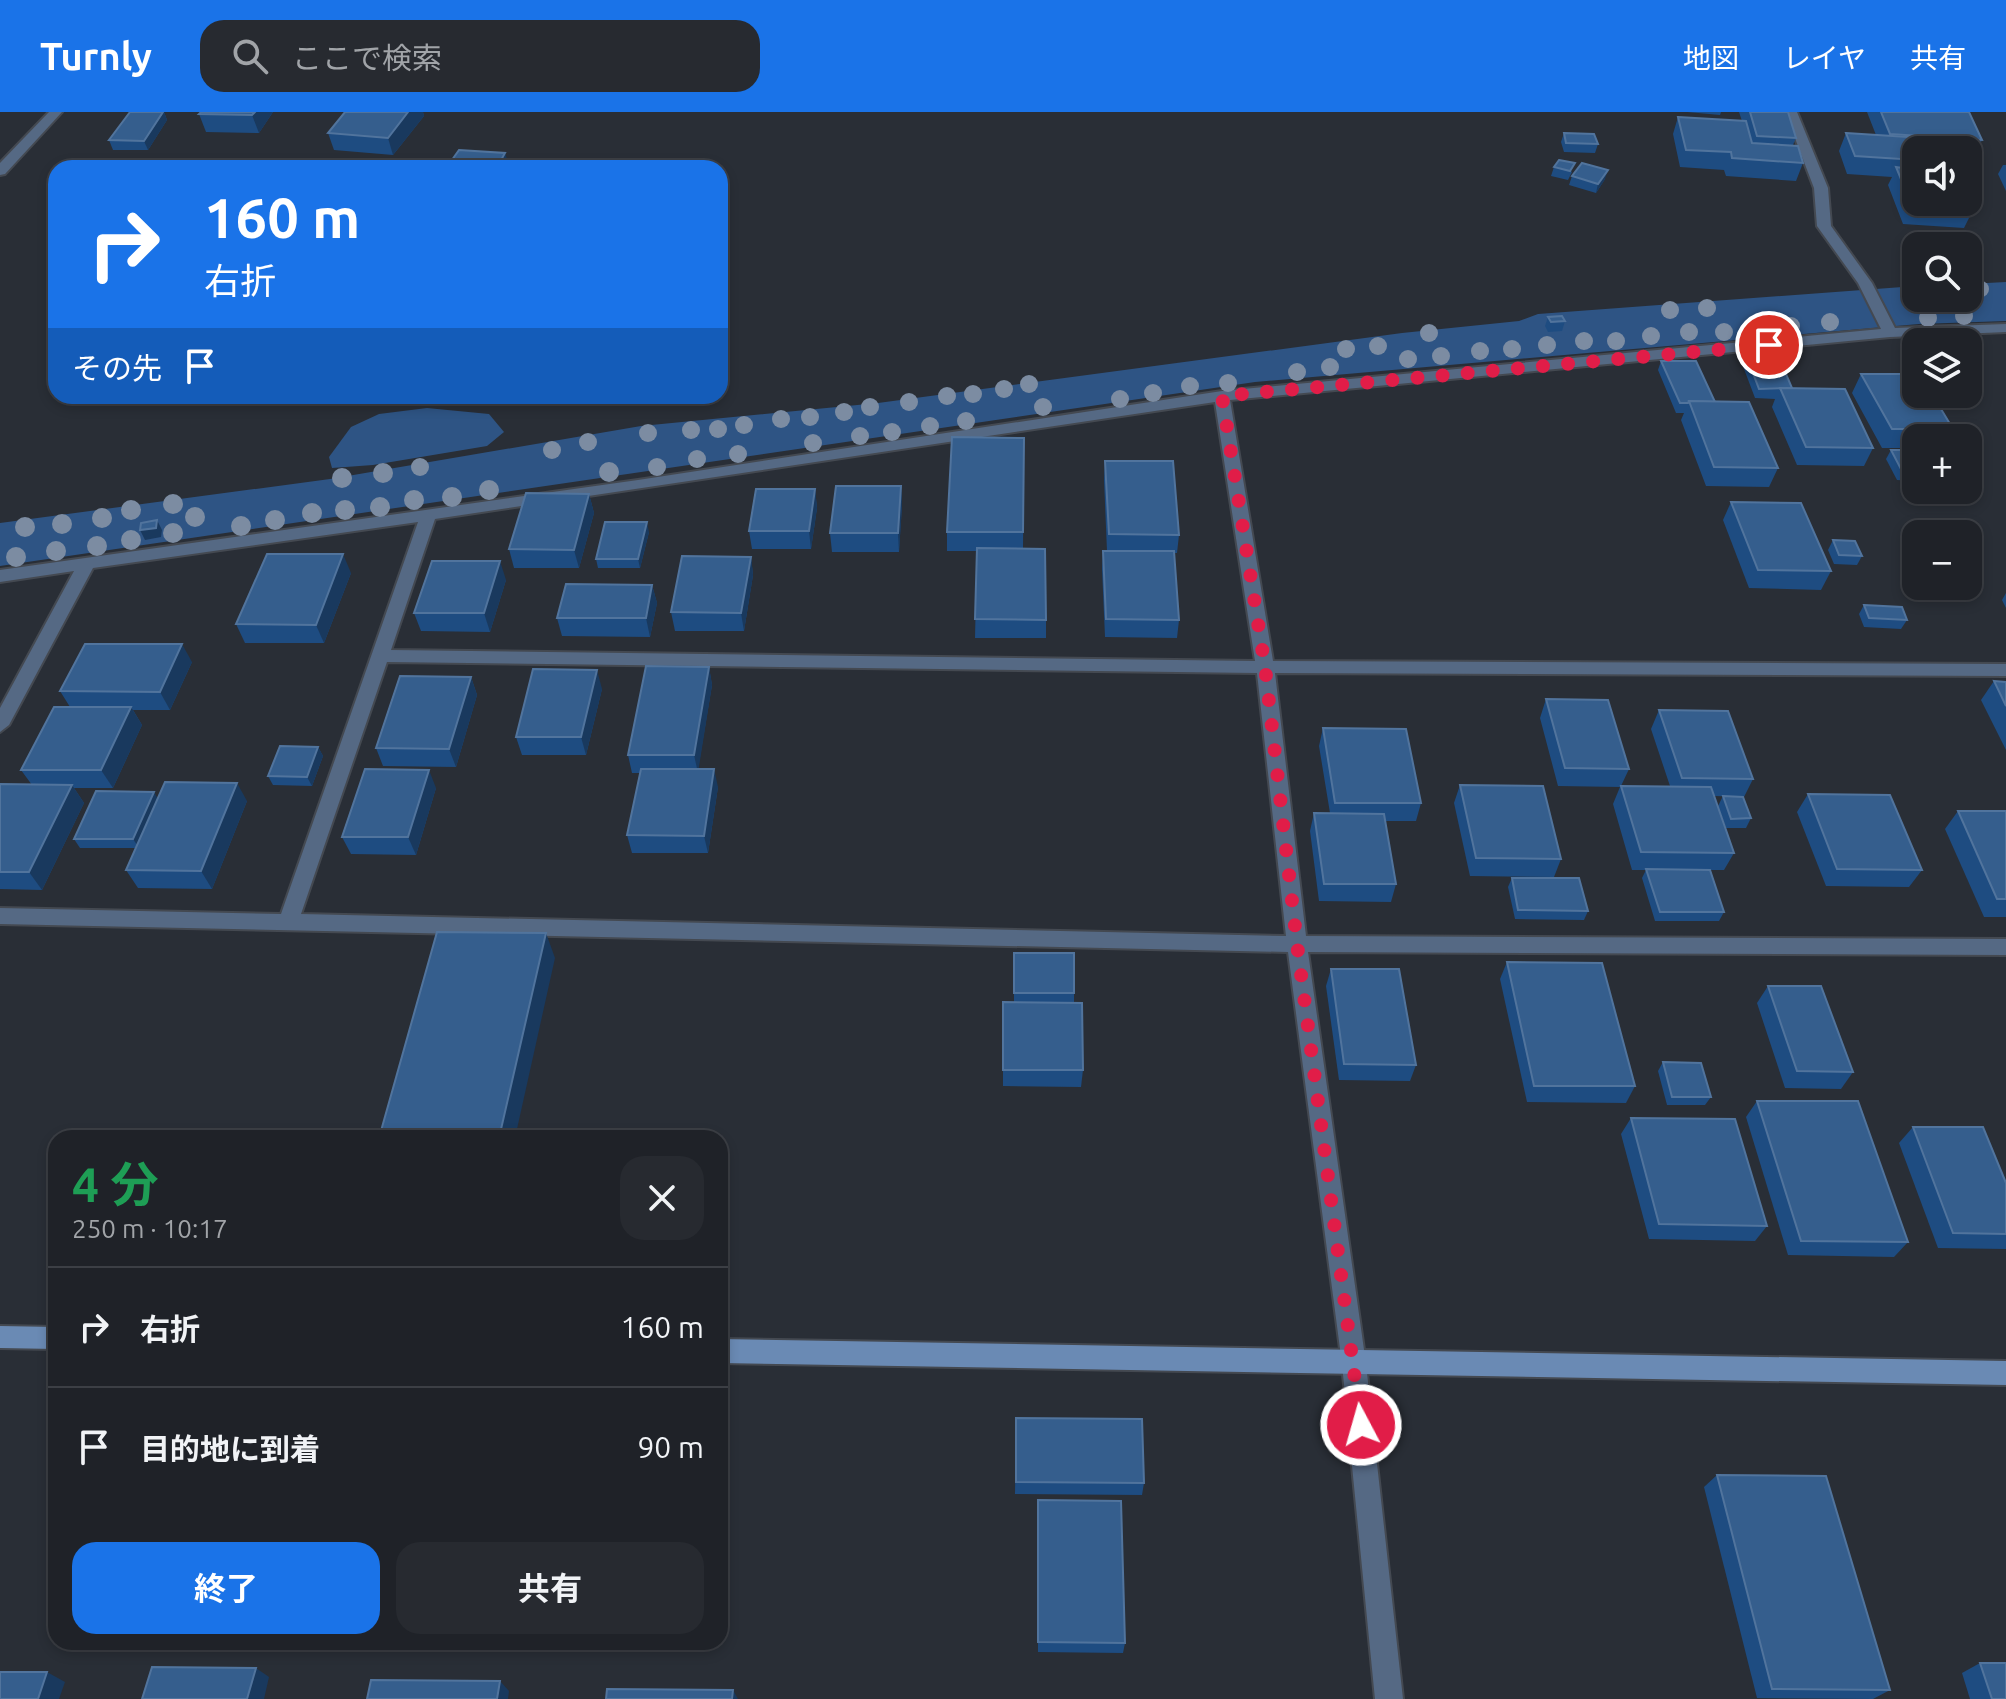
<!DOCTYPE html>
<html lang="ja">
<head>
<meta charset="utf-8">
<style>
	body { margin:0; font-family:Ubuntu,"Noto Sans JP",sans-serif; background:#272a30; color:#f1f3f6; height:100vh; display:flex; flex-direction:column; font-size:30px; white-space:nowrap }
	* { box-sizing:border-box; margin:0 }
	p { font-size:26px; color:#a1a4a8 }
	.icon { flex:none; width:44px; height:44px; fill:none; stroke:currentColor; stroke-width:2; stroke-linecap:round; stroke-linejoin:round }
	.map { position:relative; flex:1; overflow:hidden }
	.side { position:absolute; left:48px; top:1018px; width:680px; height:520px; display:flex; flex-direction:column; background:#1f2228; border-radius:24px; box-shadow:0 4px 12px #0003,0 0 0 2px #3c3f45 }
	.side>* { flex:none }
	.guide { position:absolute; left:48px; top:48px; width:680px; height:244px; border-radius:24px; box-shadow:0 4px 12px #0003,0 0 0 2px #3c3f45; background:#1a73e8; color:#fff; overflow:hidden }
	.buttons { position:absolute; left:1902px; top:24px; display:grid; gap:16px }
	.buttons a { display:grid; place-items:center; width:80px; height:80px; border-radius:16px; background:#1f2228; box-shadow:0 4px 12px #0003,0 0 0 2px #3c3f45; font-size:40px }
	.pin { position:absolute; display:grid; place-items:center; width:68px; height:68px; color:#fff; margin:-34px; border:4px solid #fff; border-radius:50%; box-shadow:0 2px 8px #0007 }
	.me { position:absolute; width:88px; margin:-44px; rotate:354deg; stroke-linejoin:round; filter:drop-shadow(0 0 6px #0008) }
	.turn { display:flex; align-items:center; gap:28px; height:168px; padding:0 24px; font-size:36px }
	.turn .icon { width:104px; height:104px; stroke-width:2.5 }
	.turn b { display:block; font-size:56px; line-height:68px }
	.then { display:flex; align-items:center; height:76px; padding:0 24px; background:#0003; gap:16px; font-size:30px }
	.round { display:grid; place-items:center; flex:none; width:84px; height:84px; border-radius:24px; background:#272a30 }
	.summary { display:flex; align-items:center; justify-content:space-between; height:136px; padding:0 24px }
	h1 { font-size:48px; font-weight:700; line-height:60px; color:#1e9e55 }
	.primary-button { display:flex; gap:16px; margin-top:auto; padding:16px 24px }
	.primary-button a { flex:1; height:92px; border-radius:24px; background:#1a73e8; color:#fff; font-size:32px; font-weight:700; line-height:92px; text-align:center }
	.primary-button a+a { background:#272a30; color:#f1f3f6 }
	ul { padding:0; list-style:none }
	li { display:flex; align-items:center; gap:24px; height:120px; padding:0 24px; border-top:2px solid #3c3f45 }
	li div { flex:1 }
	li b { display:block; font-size:30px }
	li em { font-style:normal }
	header { display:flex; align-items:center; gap:48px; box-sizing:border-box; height:112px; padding:0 40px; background:#1a73e8; color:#fff }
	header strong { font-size:38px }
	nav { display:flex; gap:44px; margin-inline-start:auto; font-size:28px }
	.search { width:560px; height:72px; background:#272a30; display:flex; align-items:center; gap:20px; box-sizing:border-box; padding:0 28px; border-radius:24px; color:#a1a4a8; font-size:30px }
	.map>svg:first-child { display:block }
	.green { fill:#2e5484 }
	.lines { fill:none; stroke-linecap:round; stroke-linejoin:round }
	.street-casing { stroke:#444951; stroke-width:4 }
	.secondary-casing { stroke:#444951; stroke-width:4 }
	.street { fill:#556984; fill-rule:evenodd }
	.secondary { fill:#6a8ab4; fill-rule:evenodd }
	.tree { fill:#7c8ca2 }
	.wall { fill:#1e4c81 }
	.shaded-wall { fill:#19395e }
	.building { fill:#355e8d; stroke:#51749d; stroke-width:2 }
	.route { stroke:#e11d48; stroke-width:14; stroke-dasharray:0 25.2 }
</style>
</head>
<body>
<header>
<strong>Turnly</strong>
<div class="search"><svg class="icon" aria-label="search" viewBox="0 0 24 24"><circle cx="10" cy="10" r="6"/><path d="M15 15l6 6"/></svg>ここで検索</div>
<nav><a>地図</a><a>レイヤ</a><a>共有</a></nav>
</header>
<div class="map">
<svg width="2006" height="1587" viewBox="0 0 2006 1587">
	<rect width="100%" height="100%" fill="#292e36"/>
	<g class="green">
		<polygon points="2006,170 2006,209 1919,212 1255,270 0,454 0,411 330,367 641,314 878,291 1402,221 1519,209 1538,202 1916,174 1916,186 1968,186 1968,172"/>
		<polygon points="427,296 489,302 504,320 487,334 373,353 332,356 329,345 351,315 379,302"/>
	</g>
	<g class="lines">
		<g class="street-casing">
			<g id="street">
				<polygon points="49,0 62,0 5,62 0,63 0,51"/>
				<path d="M1785,0H1797L1828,76L1831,114L1872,171L1895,216L2006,212V220L1890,225L1230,288L1273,549L2006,552V564L1275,561L1306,824L2006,827V843L1308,840L1366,1252L1403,1587H1375L1342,1252L1288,840L0,812V796L281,802L418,410L93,456L9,613L0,620V596L74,459L0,470V458L638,368L1222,279L1881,217L1858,171L1817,114L1814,76ZM1215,290L1255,549L391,538L435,407ZM387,550L1257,561L1286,824L301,802Z"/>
			</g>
		</g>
		<g class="secondary-casing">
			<g id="secondary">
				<polygon points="0,1214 56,1215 56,1237 0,1236"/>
				<polygon points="720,1227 2006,1249 2006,1273 720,1251"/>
			</g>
		</g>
		<use href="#street" class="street"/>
		<use href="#secondary" class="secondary"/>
	</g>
	<g class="tree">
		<circle cx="1981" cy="177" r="8"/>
		<circle cx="1707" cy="196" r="9"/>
		<circle cx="1670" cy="198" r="9"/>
		<circle cx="1964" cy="204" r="9"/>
		<circle cx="1928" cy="206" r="9"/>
		<circle cx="1830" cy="210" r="9"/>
		<circle cx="1791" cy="214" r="9"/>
		<circle cx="1689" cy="220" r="9"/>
		<circle cx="1724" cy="220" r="9"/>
		<circle cx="1429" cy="221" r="9"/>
		<circle cx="1651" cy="224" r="9"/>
		<circle cx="1584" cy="229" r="9"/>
		<circle cx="1616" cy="229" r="9"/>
		<circle cx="1547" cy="233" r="9"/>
		<circle cx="1378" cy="234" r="9"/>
		<circle cx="1346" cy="237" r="9"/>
		<circle cx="1512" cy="237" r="9"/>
		<circle cx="1480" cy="239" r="9"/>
		<circle cx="1441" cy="244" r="9"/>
		<circle cx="1408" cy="247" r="9"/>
		<circle cx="1330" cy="255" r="9"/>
		<circle cx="1297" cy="260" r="9"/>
		<circle cx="1228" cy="271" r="9"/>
		<circle cx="1029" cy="272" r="9"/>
		<circle cx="1190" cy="274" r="9"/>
		<circle cx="1004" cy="277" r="9"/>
		<circle cx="1153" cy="281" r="9"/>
		<circle cx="973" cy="282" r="9"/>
		<circle cx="947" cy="284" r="9"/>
		<circle cx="1120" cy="287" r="9"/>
		<circle cx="909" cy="290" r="9"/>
		<circle cx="870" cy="295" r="9"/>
		<circle cx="1043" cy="295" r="9"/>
		<circle cx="844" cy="300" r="9"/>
		<circle cx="810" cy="305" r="9"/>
		<circle cx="781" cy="307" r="9"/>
		<circle cx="966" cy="309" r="9"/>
		<circle cx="744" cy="313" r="9"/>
		<circle cx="930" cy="314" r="9"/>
		<circle cx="718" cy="317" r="9"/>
		<circle cx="691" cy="318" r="9"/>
		<circle cx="892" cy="320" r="9"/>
		<circle cx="648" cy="321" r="9"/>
		<circle cx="860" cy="324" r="9"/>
		<circle cx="588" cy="330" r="9"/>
		<circle cx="813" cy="331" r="9"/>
		<circle cx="552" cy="338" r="9"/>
		<circle cx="738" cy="342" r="9"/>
		<circle cx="697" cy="347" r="9"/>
		<circle cx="420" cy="355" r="9"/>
		<circle cx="657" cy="355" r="9"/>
		<circle cx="609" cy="360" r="10"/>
		<circle cx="383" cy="361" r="10"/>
		<circle cx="342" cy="366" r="10"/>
		<circle cx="489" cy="378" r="10"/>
		<circle cx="452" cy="385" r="10"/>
		<circle cx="414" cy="388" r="10"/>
		<circle cx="173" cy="392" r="10"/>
		<circle cx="380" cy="395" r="10"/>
		<circle cx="131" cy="398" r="10"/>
		<circle cx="345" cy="398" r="10"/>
		<circle cx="312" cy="401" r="10"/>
		<circle cx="195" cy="405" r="10"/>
		<circle cx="102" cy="406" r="10"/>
		<circle cx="275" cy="408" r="10"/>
		<circle cx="62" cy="412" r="10"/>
		<circle cx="241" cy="414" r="10"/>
		<circle cx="25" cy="415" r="10"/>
		<circle cx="173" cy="421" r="10"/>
		<circle cx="131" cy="428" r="10"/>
		<circle cx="97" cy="434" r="10"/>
		<circle cx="56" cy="439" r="10"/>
		<circle cx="16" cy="445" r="10"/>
	</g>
	<g class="wall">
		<polygon points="164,0 167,8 148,38 113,38 109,28"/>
		<polygon points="201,0 273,0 259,21 206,20 199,2"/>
		<polygon points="345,0 423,0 424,4 393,43 334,38 328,21"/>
		<polygon points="1687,0 1721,0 1720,3"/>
		<polygon points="1739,0 1788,0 1796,26 1793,33 1803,51 1796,69 1726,64 1724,58 1680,55 1673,22 1678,5 1742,9"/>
		<polygon points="1867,0 1969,0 1982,28 1973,45 1968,45 1968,38 1916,38 1916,90 1973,98 1964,116 1903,112 1888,73 1892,65 1847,62 1839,39 1846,21 1876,23"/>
		<polygon points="1564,21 1598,32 1595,41 1564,40 1561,30"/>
		<polygon points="452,48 508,50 504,56 454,56"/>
		<polygon points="1559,48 1572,60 1568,68 1551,64 1554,55"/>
		<polygon points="2003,53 2006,53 2006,79 1998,62"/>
		<polygon points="1572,64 1605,67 1596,81 1569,73"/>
		<polygon points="1548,205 1565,209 1562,219 1548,220 1545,214"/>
		<polygon points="1745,240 1873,336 1864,354 1797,353 1772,295 1775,287 1755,286 1741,249"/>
		<polygon points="1661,249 1715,290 1778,356 1769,375 1706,374 1681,308 1684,301 1676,301 1658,258"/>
		<polygon points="1861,262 1953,317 1948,326 1916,326 1916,336 1882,336 1852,281"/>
		<polygon points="1024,326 1023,437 1046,508 1046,526 975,526 977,439 947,439 947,420"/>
		<polygon points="1891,338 1916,338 1916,369 1897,368 1886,347"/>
		<polygon points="1105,349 1179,423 1177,441 1174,441 1179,508 1177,526 1105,525 1102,457 1103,439 1107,439 1104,368"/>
		<polygon points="901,374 902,393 899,440 832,440 830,421"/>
		<polygon points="815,377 817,396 811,437 752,437 749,419"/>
		<polygon points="589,382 594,401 579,456 514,456 509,437"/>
		<polygon points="1731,390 1831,459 1821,478 1749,476 1723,408"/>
		<polygon points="649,420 640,456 598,456 596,447"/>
		<polygon points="1833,428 1862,444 1857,453 1834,452 1828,438"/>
		<polygon points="751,445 753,463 744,519 675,519 671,500"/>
		<polygon points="351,461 324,531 245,531 236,512"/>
		<polygon points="506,468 490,520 421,519 414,501"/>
		<polygon points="652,473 657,491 650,525 562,524 557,506"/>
		<polygon points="2006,481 2006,496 2002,488"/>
		<polygon points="1864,493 1907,508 1901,517 1864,515 1859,502"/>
		<polygon points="192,550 170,598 133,598 142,613 113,676 74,676 84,691 42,778 0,777 0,672 32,673 21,658 70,595 60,579"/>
		<polygon points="709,555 712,573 698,657 718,675 708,741 632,741 627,723 640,661 632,661 628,643"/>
		<polygon points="471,565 477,583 456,655 383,654 376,636"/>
		<polygon points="1994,569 2006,570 2006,638 1981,588"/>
		<polygon points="602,577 586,643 522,643 516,625"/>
		<polygon points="1546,587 1629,657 1621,674 1670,674 1651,617 1659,598 1753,667 1744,685 1714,684 1734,741 1724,758 1710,758 1724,800 1719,809 1655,809 1642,766 1646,758 1632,758 1613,692 1620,675 1558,674 1540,606"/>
		<polygon points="1323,616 1421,691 1416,709 1385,709 1396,772 1391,790 1319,789 1310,719 1314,701 1330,701 1319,634"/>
		<polygon points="318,635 323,644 312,674 273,673 268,664"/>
		<polygon points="1460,673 1561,747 1554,765 1470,764 1454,691"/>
		<polygon points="436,676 416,743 351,742 342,725"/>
		<polygon points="1808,682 1922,758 1909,775 1826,774 1797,700"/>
		<polygon points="1723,684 1751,706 1746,716 1726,716 1718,694"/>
		<polygon points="158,686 247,689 212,777 138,776 126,758 136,736 80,736 74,727"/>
		<polygon points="1958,699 2006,699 2006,805 1984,805 1945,717"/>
		<polygon points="1512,766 1588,799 1584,808 1515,807 1508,775"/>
		<polygon points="1014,841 1074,881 1074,890 1014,890"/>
		<polygon points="1507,850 1635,974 1626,991 1527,990 1500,867"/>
		<polygon points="1331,857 1416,953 1410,969 1339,968 1326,874"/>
		<polygon points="1768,874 1853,960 1841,977 1785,976 1757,891"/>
		<polygon points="1003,890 1083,958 1081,975 1003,974"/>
		<polygon points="1663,950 1711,985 1705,993 1667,993 1658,959"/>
		<polygon points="1757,989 1908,1130 1894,1145 1788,1143 1746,1005"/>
		<polygon points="1631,1006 1767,1114 1755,1129 1649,1127 1621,1022"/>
		<polygon points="1913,1015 2006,1071 2006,1137 1938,1136 1899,1031"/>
		<polygon points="1016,1306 1144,1371 1142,1383 1015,1382"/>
		<polygon points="1717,1363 1890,1578 1873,1587 1757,1586 1704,1375"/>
		<polygon points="1038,1388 1125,1531 1123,1541 1038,1540"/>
		<polygon points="1980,1551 2006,1587 1970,1587 1962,1561"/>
	</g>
	<g class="shaded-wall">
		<polygon points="164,0 167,8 148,38 144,29"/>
		<polygon points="255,0 273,0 259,21 252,3"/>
		<polygon points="408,0 423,0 424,4 393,43 388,26"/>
		<polygon points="505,41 508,50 504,56 500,56 499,52"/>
		<polygon points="1608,58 1605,67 1596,81 1598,72"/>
		<polygon points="901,374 902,393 899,440 898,421"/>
		<polygon points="815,377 817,396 811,437 809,419"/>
		<polygon points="589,382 594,401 579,456 574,438"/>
		<polygon points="157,408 162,418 161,425 145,428 140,418"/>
		<polygon points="647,410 649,420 640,456 638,447"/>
		<polygon points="343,442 351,461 324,531 316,513"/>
		<polygon points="751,445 753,463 744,519 741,501"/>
		<polygon points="500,449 506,468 490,520 484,501"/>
		<polygon points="652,473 657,491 650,525 646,506"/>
		<polygon points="182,532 192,550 170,598 160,580"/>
		<polygon points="709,555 712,573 698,661 694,643"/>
		<polygon points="597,558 602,577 586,643 581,625"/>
		<polygon points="471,565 477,583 456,655 449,637"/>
		<polygon points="131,595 142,613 113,676 101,658"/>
		<polygon points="318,635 323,644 312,674 307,665"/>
		<polygon points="714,657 718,675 708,741 704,724"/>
		<polygon points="429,658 436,676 416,743 408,725"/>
		<polygon points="237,671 247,689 212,777 201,759"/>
		<polygon points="72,673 84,691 42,778 29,760"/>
		<polygon points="154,680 159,689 139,736 133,727"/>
		<polygon points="546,821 555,846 515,1026 499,1026"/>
		<polygon points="256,1556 269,1565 264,1587 247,1587"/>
		<polygon points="47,1560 65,1570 59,1587 38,1587"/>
		<polygon points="500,1569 509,1579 508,1587 497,1587"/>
		<polygon points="733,1578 738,1587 732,1587"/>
	</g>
	<g class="building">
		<polygon points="130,0 163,0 144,29 109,28"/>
		<polygon points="201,0 255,0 252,3 199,2"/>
		<polygon points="345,0 408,0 388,26 328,21"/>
		<polygon points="1750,0 1788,0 1796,26 1757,24"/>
		<polygon points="1881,0 1969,0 1982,28 1890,22"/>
		<polygon points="1678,5 1746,9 1752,31 1798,34 1803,51 1732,46 1731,40 1686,38"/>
		<polygon points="1564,21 1594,22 1598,32 1566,31"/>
		<polygon points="1846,21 1939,27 1943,38 1916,38 1916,48 1855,44"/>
		<polygon points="459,38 505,41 499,52 452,48"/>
		<polygon points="1559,48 1575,51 1570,59 1554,55"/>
		<polygon points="1582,51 1608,58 1598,72 1572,64"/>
		<polygon points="1896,55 1916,58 1916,90 1968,90 1968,87 1973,98 1912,94"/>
		<polygon points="1562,204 1565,209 1551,210 1548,205"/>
		<polygon points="1745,240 1777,241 1792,276 1759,277"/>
		<polygon points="1661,249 1696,249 1715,290 1689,289 1688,291 1680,291"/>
		<polygon points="1861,262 1916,262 1916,282 1932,282 1953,317 1892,317"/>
		<polygon points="1780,276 1845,277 1873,336 1806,335"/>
		<polygon points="1689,289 1749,290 1778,356 1714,355"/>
		<polygon points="952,325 1024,326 1023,420 947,420"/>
		<polygon points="1891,338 1916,338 1916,359 1902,359"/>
		<polygon points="1105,349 1173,349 1179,423 1109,422"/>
		<polygon points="836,374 901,374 898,421 830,421"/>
		<polygon points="756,377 815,377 809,419 749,419"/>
		<polygon points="526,381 589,382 574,438 509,437"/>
		<polygon points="1731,390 1801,391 1831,459 1758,458"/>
		<polygon points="157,408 156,416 140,418 141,411"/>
		<polygon points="605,410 647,410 638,447 596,447"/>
		<polygon points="1833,428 1855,429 1862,444 1839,443"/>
		<polygon points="977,436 1045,437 1046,508 975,507"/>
		<polygon points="1103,439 1174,439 1179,508 1106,507"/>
		<polygon points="267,442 343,442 316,513 236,512"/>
		<polygon points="682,444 751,445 741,501 671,500"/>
		<polygon points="432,449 500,449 484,501 414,501"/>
		<polygon points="566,472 652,473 646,506 557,506"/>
		<polygon points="1864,493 1902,495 1907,508 1869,506"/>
		<polygon points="85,532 182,532 160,580 60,579"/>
		<polygon points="646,554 709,555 694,643 628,643"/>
		<polygon points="533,557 597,558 581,625 516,625"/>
		<polygon points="400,564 471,565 449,637 376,636"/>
		<polygon points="1994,569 2006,570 2006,594"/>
		<polygon points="1546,587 1608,588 1629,657 1565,656"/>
		<polygon points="54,595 131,595 101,658 21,658"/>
		<polygon points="1659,598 1728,599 1753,667 1682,666"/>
		<polygon points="1323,616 1406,617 1421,691 1335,691"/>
		<polygon points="280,634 318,635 307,665 268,664"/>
		<polygon points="365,657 429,658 408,725 342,725"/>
		<polygon points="641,657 714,657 704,724 627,723"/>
		<polygon points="165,670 237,671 201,759 126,758"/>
		<polygon points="0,672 72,673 29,760 0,760"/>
		<polygon points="1460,673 1543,674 1561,747 1476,746"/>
		<polygon points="1621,674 1711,675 1734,741 1641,740"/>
		<polygon points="96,679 154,680 133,727 74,727"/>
		<polygon points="1808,682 1890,683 1922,758 1837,757"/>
		<polygon points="1723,684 1743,685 1751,706 1731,707"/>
		<polygon points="1958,699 2006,699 2006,787 1997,787"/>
		<polygon points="1314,701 1384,702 1396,772 1324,772"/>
		<polygon points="1646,757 1710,758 1724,800 1660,800"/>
		<polygon points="1512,766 1579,766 1588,799 1518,798"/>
		<polygon points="437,820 546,821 499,1026 379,1026"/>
		<rect x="1014" y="841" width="60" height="40"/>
		<polygon points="1507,850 1602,851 1635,974 1534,974"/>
		<polygon points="1331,857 1399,857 1416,953 1344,952"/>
		<polygon points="1768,874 1821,874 1853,960 1797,959"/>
		<polygon points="1003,890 1082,891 1083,958 1003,958"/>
		<polygon points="1663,950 1701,951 1711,985 1672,985"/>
		<polygon points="1757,989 1858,989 1908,1130 1801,1129"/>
		<polygon points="1631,1006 1735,1007 1767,1114 1659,1112"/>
		<polygon points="1913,1015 1983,1015 2006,1071 2006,1122 1953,1121"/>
		<polygon points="1016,1306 1142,1307 1144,1371 1016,1370"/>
		<polygon points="1717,1363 1826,1364 1890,1578 1772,1577"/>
		<polygon points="1038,1388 1121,1389 1125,1531 1038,1530"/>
		<polygon points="1980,1551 2006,1551 2006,1587 1992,1587"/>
		<polygon points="152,1555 256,1556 247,1587 142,1587"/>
		<polygon points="0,1560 47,1560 38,1587 0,1587"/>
		<polygon points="371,1568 500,1569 497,1587 367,1587"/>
		<polygon points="607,1577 733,1578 732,1587 606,1587"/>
	</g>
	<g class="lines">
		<polyline class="route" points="1361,1313 1297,832 1265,555 1222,284 1769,233"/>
	</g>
</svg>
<div class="buttons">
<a><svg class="icon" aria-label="sound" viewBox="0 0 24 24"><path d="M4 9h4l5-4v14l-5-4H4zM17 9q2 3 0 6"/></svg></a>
<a><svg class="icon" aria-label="search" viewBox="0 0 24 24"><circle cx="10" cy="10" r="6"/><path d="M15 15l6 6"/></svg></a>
<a><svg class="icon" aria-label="layers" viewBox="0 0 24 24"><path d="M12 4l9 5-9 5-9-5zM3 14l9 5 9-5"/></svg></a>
<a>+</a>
<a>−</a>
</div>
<div class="pin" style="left:1769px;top:233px;background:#d93025"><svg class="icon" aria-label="arrive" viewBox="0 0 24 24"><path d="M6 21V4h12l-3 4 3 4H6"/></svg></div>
<svg class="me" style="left:1361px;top:1313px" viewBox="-20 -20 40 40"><circle r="17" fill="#e11d48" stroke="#fff" stroke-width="3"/><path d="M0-11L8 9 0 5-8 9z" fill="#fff"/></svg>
<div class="guide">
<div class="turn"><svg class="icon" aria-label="right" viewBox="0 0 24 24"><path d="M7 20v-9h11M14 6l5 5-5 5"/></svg><div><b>160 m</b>右折</div></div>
<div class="then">その先<svg class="icon" aria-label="arrive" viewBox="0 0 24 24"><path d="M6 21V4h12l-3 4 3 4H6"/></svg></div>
</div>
<section class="side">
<div class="summary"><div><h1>4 分</h1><p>250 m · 10:17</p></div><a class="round"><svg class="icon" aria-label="close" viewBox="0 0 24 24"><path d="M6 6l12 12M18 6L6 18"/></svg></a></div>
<ul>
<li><svg class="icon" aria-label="right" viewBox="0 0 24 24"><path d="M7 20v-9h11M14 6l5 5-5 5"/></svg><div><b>右折</b></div><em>160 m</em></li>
<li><svg class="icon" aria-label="arrive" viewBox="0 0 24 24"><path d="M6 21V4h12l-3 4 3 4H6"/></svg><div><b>目的地に到着</b></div><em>90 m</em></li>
</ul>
<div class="primary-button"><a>終了</a><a>共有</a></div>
</section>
</div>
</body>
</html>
